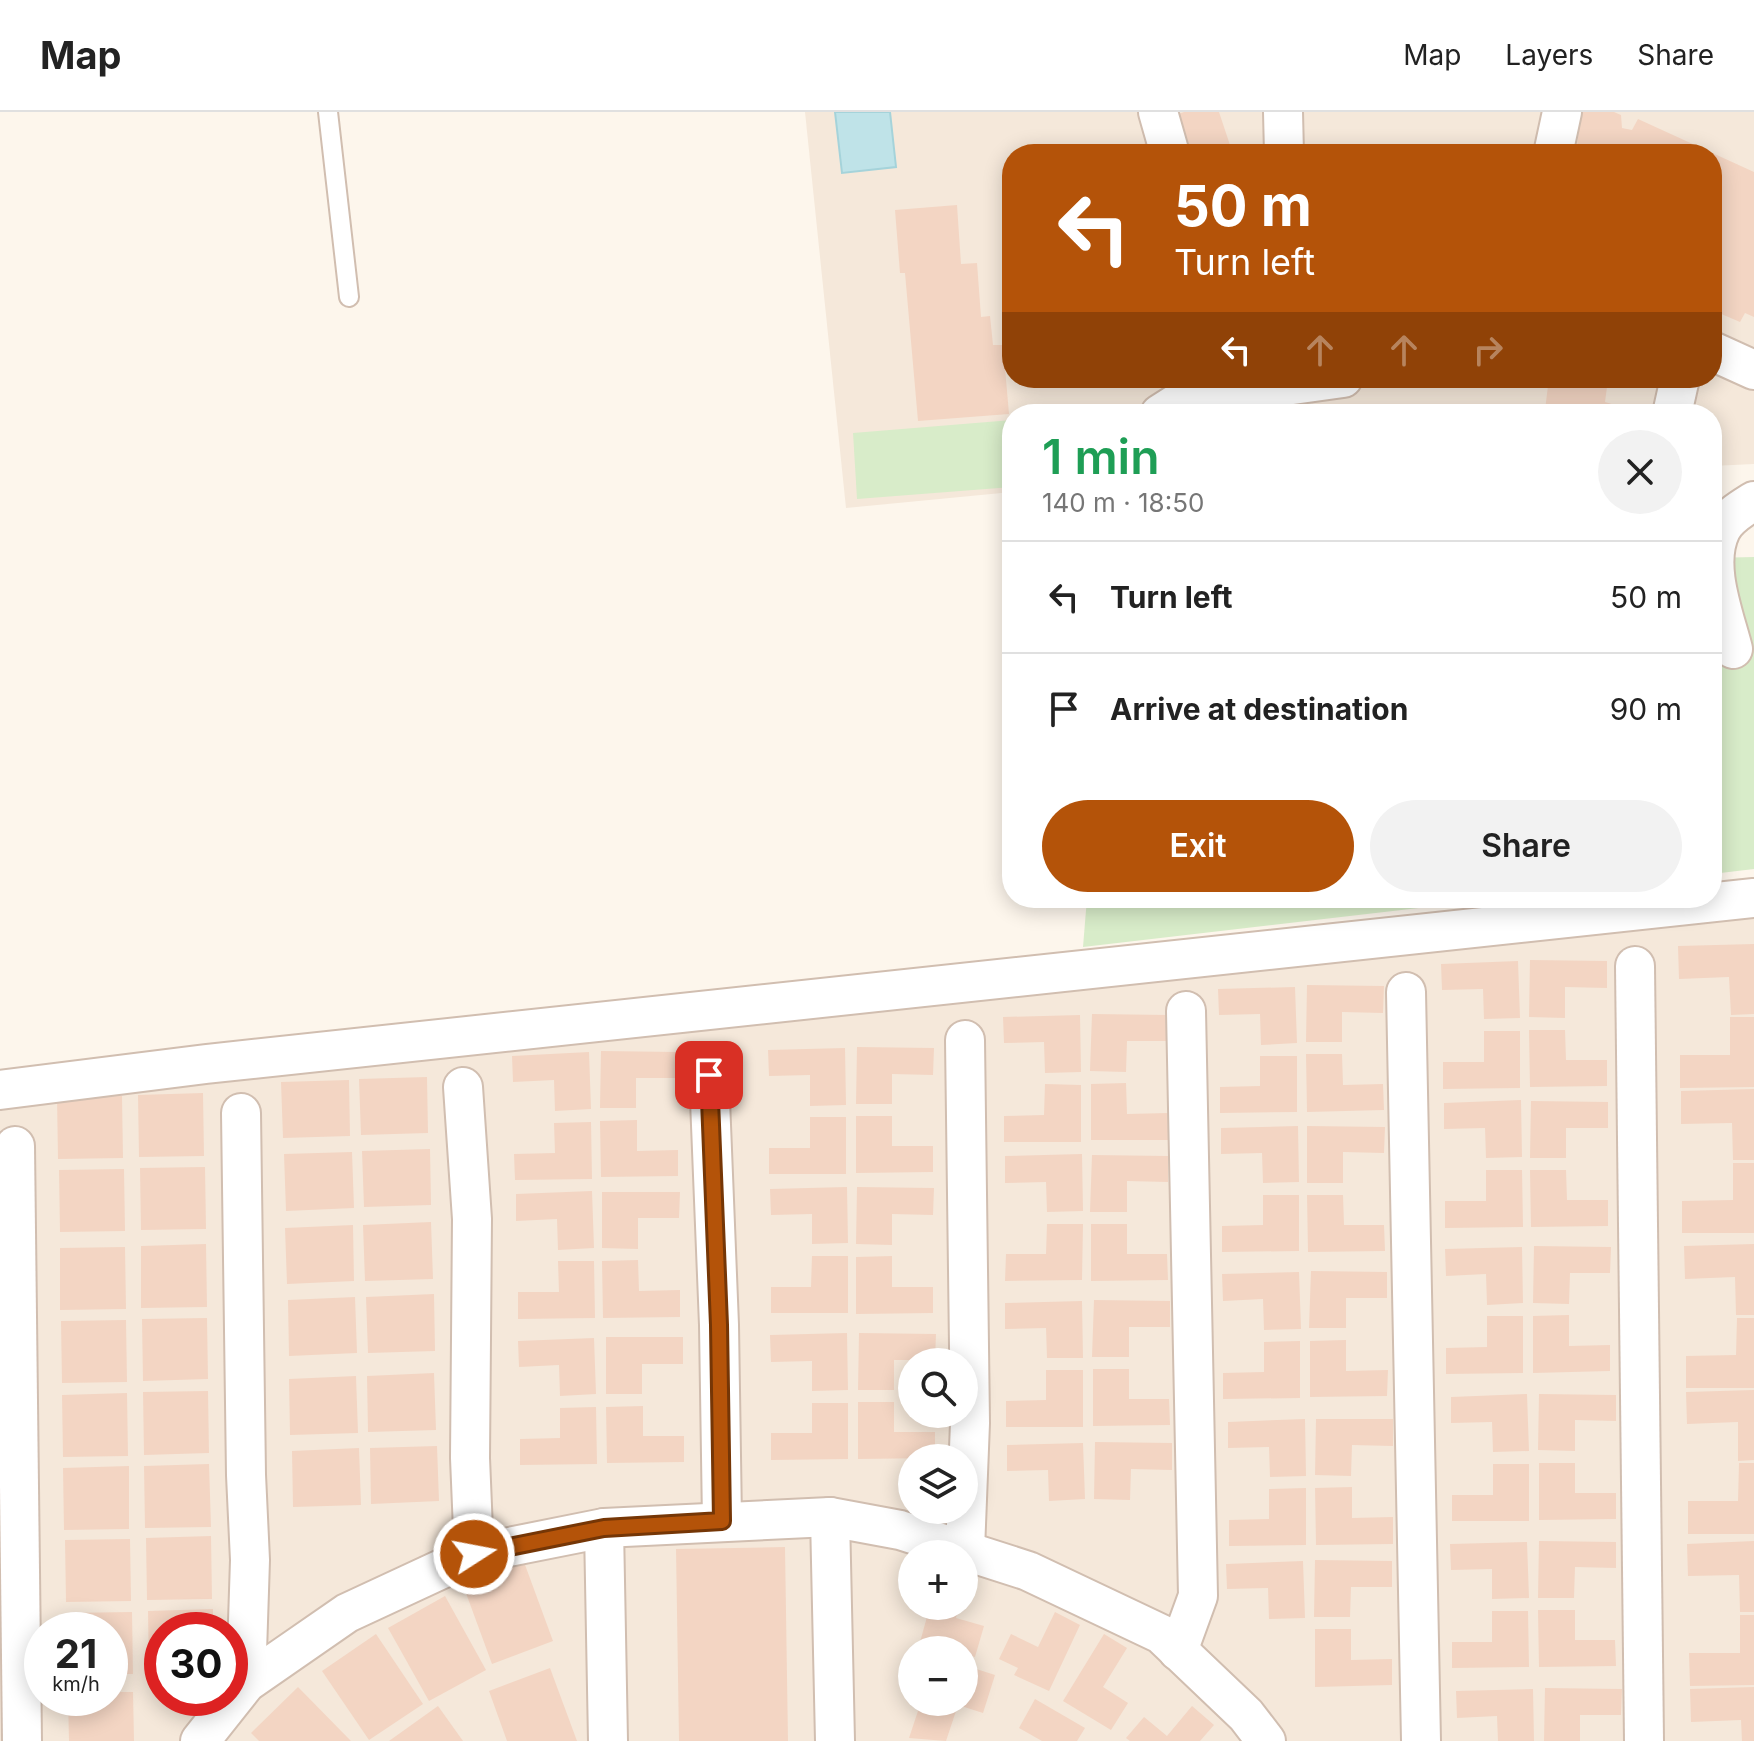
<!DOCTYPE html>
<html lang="en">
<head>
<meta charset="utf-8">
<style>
	body { margin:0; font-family:Inter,sans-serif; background:#f2f2f2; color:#222; height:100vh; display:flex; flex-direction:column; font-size:30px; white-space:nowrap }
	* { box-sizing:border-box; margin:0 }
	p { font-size:26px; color:#767676 }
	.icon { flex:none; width:44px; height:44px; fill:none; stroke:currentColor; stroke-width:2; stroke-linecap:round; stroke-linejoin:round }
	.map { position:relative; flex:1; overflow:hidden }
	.details { position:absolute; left:1002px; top:292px; width:720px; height:504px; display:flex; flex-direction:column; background:#fff; border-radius:32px; box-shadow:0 4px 20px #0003 }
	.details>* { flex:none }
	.guide { position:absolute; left:1002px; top:32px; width:720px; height:244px; border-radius:32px; box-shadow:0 4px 20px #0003; background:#b45309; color:#fff; overflow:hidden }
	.buttons { position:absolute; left:898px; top:1236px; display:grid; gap:16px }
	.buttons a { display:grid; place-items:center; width:80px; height:80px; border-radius:50%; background:#fff; box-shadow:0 4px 20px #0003; font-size:40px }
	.speed { position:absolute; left:24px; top:1500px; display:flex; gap:16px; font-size:40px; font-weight:700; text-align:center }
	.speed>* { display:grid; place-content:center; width:104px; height:104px; border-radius:50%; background:#fff; box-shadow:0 4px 20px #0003; line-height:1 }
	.speed small { font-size:20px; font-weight:400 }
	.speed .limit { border:12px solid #d22; background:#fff; color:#111 }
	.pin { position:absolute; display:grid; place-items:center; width:68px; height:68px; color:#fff; margin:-34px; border-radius:16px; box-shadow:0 4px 12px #0006 }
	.me { position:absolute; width:88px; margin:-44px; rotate:79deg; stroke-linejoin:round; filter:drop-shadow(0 0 6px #0008) }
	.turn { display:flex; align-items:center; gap:28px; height:168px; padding:0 40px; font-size:36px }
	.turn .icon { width:104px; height:104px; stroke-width:2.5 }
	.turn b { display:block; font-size:56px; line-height:68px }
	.lanes { display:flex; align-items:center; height:76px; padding:0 40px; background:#0003; justify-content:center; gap:40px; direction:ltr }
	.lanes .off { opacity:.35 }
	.round { display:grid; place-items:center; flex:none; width:84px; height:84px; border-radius:42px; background:#f2f2f2 }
	.head { display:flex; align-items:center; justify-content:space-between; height:136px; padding:0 40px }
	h1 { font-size:48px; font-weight:600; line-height:60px; color:#1e9e55 }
	.cta { display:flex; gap:16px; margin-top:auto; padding:16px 40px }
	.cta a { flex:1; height:92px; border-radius:48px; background:#b45309; color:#fff; font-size:32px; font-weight:600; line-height:92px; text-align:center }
	.cta a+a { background:#f2f2f2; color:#222 }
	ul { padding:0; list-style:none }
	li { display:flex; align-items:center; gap:24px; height:112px; padding:0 40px; border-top:2px solid #e0e0e0 }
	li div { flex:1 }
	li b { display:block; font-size:30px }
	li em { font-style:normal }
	header { display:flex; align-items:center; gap:48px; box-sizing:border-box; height:112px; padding:0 40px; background:#fff; border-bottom:2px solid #e0e0e0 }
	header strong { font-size:38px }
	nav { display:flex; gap:44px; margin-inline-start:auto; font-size:28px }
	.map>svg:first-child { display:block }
	.residential { fill:#f5e8da; fill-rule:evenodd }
	.green { fill:#d8ecc9 }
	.water { fill:#bfe3e8; stroke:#a5d3da; stroke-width:2 }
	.building { fill:#f3d5c3 }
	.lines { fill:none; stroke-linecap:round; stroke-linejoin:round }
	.lane-casing { stroke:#d1beb0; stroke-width:22 }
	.street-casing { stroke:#d1beb0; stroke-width:42 }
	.lane { stroke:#fff; stroke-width:18 }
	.street { stroke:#fff; stroke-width:38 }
	.route-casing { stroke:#753606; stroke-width:20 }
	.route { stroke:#b45309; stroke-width:14 }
</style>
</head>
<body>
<header>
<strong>Map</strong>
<nav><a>Map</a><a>Layers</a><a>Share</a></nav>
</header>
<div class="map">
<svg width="1754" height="1629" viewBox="0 0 1754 1629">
	<rect width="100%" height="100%" fill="#fdf6ec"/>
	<g class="residential">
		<path d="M805,0H1754V352L1712,354V302H1012V380L846,396ZM1012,42H1712V266H1012Z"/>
		<path d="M1754,795V1629H0V989ZM912,1250H964V1302H912ZM912,1346H964V1398H912ZM912,1442H964V1494H912ZM42,1518H110V1586H42ZM162,1518H230V1586H162ZM912,1538H964V1590H912Z"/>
	</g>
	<g class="green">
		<polygon points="1012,308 1012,375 857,387 853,321"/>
		<polygon points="1754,445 1754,757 1712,762 1712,446"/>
		<polygon points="1087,786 1505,786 1083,835"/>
	</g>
	<polygon class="water" points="835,0 890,0 896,55 842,61"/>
	<g class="building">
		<polygon points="1184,0 1219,0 1233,42 1185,42 1172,4"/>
		<polygon points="1581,0 1614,0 1621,3 1622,16 1632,18 1638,7 1754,60 1754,205 1745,201 1740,210 1712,198 1712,42 1576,42"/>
		<polygon points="1146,31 1151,42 1122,42"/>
		<polygon points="957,93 961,152 977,151 981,205 990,204 993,233 1003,233 1009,302 918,309 905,161 900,161 895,98"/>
		<polygon points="1549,266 1592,266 1591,273 1607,275 1605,290 1615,293 1613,302 1560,302 1545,298"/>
		<polygon points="1616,266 1633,266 1632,275 1616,271"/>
		<polygon points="1754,832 1754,902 1731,903 1729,865 1679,867 1678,834"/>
		<polygon points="1530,848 1607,849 1607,876 1565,875 1565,906 1529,905"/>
		<polygon points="1518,849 1520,906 1484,907 1483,877 1442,878 1441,852"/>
		<polygon points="1307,873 1384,874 1383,901 1342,900 1342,930 1306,930"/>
		<polygon points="1295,875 1297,931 1261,933 1260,902 1219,903 1218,877"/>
		<polygon points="1092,902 1169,903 1168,929 1127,929 1126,960 1090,959"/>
		<polygon points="1080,903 1081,960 1045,961 1044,930 1004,931 1003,905"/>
		<polygon points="1730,905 1754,905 1754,975 1680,976 1680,943 1730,943"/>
		<polygon points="1529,918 1565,918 1566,948 1607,948 1607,974 1530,975"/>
		<polygon points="1484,919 1520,919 1520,976 1443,977 1443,950 1484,950"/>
		<polygon points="857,935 934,936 933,963 892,962 892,992 856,992"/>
		<polygon points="845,936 846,993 810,994 810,963 769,964 768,938"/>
		<polygon points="601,939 677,940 677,966 636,966 636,996 600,996"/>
		<polygon points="589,940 591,997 555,999 554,968 513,970 512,944"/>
		<polygon points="1306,942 1342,942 1343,973 1383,972 1384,998 1307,1000"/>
		<polygon points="1260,944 1297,944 1297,1000 1220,1001 1220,975 1260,974"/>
		<polygon points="427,965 428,1021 361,1023 359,967"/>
		<polygon points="349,968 350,1024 283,1026 281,970"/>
		<polygon points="1126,971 1127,1002 1168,1001 1168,1028 1091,1028 1091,972"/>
		<polygon points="1045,972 1081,973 1081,1030 1004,1030 1004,1004 1044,1003"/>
		<polygon points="1754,977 1754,1048 1733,1048 1732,1011 1681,1012 1681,979"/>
		<polygon points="203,981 204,1044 139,1045 138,983"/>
		<polygon points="122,984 123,1046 58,1047 57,985"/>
		<polygon points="1521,988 1522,1045 1486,1046 1485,1016 1444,1017 1444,991"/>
		<polygon points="1531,989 1608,990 1608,1016 1566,1016 1566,1046 1530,1046"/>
		<polygon points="856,1004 892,1004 892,1034 933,1034 933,1060 856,1061"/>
		<polygon points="810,1005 846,1005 846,1062 769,1062 769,1036 810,1036"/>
		<polygon points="637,1008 637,1039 678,1038 678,1064 601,1065 600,1009"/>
		<polygon points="591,1010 592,1067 515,1068 514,1042 555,1041 554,1011"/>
		<polygon points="1298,1014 1299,1070 1263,1071 1262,1041 1221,1042 1221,1016"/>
		<polygon points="1307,1014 1385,1015 1384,1041 1343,1040 1343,1071 1307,1071"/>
		<polygon points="430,1037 431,1093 364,1095 362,1039"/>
		<polygon points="352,1040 354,1096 286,1099 284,1042"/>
		<polygon points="1082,1042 1083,1099 1047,1100 1046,1070 1005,1071 1005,1044"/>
		<polygon points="1092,1043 1168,1044 1168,1070 1127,1069 1127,1100 1090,1100"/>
		<polygon points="1733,1051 1754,1051 1754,1121 1682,1121 1682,1089 1733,1088"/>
		<polygon points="205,1055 206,1117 141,1118 140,1056"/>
		<polygon points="124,1057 125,1119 60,1120 59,1058"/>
		<polygon points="1486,1058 1522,1058 1523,1115 1445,1116 1445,1089 1486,1089"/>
		<polygon points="1530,1058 1566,1058 1567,1088 1608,1088 1608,1114 1531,1115"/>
		<polygon points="847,1075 848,1131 812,1132 812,1102 771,1103 770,1077"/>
		<polygon points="857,1075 934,1076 933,1103 892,1102 892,1133 856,1132"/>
		<polygon points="592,1079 594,1136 558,1138 557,1107 516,1109 516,1082"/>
		<polygon points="602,1080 680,1080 679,1106 638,1106 638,1137 602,1136"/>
		<polygon points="1263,1083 1299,1083 1299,1139 1222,1140 1222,1114 1263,1113"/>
		<polygon points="1307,1083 1343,1083 1344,1113 1384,1113 1385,1139 1308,1140"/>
		<polygon points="431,1110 433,1167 365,1169 363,1113"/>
		<polygon points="1047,1112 1083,1112 1082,1168 1005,1169 1006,1142 1046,1142"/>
		<polygon points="1091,1112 1127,1112 1127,1142 1167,1142 1168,1168 1091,1169"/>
		<polygon points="353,1113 354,1169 287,1172 285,1116"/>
		<polygon points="206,1132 207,1195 141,1196 141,1134"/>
		<polygon points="1754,1132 1754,1203 1736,1203 1735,1165 1685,1167 1684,1134"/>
		<polygon points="1534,1134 1611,1135 1610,1161 1570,1161 1569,1192 1533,1191"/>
		<polygon points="125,1135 126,1197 60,1198 60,1136"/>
		<polygon points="1522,1135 1523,1191 1487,1193 1486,1162 1446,1164 1445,1137"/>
		<polygon points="812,1144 848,1144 848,1201 771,1201 771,1175 811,1175"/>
		<polygon points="892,1144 892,1175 933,1175 933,1201 856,1202 856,1145"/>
		<polygon points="638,1148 639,1179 680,1178 680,1205 603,1206 602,1149"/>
		<polygon points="558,1149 594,1149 595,1206 518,1207 518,1180 559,1180"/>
		<polygon points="1311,1159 1387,1160 1387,1186 1346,1186 1346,1216 1309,1216"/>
		<polygon points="1299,1160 1301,1217 1264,1218 1263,1187 1223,1189 1222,1162"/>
		<polygon points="434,1182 435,1239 368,1241 366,1185"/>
		<polygon points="355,1185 357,1241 289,1244 288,1188"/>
		<polygon points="1094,1188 1170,1189 1170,1215 1129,1215 1129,1245 1092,1245"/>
		<polygon points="1082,1189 1083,1246 1047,1246 1046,1216 1005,1217 1005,1191"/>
		<polygon points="1569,1203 1569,1234 1610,1233 1610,1259 1533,1261 1533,1204"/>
		<polygon points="1487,1204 1523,1204 1523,1261 1446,1262 1446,1236 1487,1235"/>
		<polygon points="207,1206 208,1267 143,1269 142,1207"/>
		<polygon points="1737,1206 1754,1206 1754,1276 1686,1276 1686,1244 1736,1243"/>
		<polygon points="126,1208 127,1270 62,1271 61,1209"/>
		<polygon points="847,1221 848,1278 812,1279 812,1249 771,1250 770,1223"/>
		<polygon points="859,1221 936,1222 935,1248 894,1248 894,1278 858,1278"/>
		<polygon points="606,1225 683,1225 683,1252 642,1252 642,1282 606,1282"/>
		<polygon points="594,1226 596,1282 560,1284 559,1253 519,1255 518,1229"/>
		<polygon points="1346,1228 1346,1259 1388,1258 1387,1284 1310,1285 1310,1229"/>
		<polygon points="1300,1229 1300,1286 1223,1287 1223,1261 1264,1260 1264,1230"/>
		<polygon points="1093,1257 1129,1257 1129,1287 1169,1287 1170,1313 1093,1314"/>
		<polygon points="1046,1258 1083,1258 1083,1315 1006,1315 1006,1289 1046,1288"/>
		<polygon points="434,1261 436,1318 368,1320 367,1264"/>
		<polygon points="356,1264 358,1321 290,1323 289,1267"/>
		<polygon points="1754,1278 1754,1348 1738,1349 1738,1310 1687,1312 1686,1280"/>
		<polygon points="208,1279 209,1341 144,1343 143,1280"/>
		<polygon points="127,1281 128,1344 63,1345 62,1283"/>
		<polygon points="1527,1282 1529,1339 1493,1340 1492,1310 1451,1311 1451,1285"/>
		<polygon points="1539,1282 1616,1283 1616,1309 1575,1308 1575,1339 1538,1338"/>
		<polygon points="858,1290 894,1290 894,1320 935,1320 935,1346 858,1347"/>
		<polygon points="812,1291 848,1291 848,1347 771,1348 771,1321 812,1321"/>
		<polygon points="643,1294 643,1324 684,1324 684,1350 607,1351 606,1295"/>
		<polygon points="596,1295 597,1352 520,1353 520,1327 560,1326 560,1296"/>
		<polygon points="1305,1307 1306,1364 1270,1365 1269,1335 1228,1336 1228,1310"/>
		<polygon points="1316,1307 1393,1307 1393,1334 1352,1333 1351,1364 1315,1363"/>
		<polygon points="1095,1330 1172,1331 1172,1358 1131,1357 1130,1388 1094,1387"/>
		<polygon points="1083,1331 1085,1387 1049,1389 1048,1358 1007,1359 1007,1333"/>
		<polygon points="437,1334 439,1389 371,1392 370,1336"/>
		<polygon points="359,1336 361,1393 293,1395 292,1339"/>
		<polygon points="1539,1351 1575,1351 1575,1381 1616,1381 1616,1407 1539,1408"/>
		<polygon points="1739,1351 1754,1351 1754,1422 1688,1422 1688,1389 1738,1389"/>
		<polygon points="209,1352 211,1415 145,1416 144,1354"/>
		<polygon points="1493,1352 1529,1352 1529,1409 1452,1409 1452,1383 1493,1383"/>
		<polygon points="129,1354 129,1417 64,1418 63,1356"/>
		<polygon points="1352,1375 1352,1406 1393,1405 1393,1432 1316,1433 1315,1376"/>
		<polygon points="1306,1376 1306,1433 1229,1434 1229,1408 1269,1407 1269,1377"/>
		<polygon points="211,1424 212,1487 147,1488 146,1426"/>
		<polygon points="130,1427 131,1489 66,1490 65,1428"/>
		<polygon points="1539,1429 1616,1430 1616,1456 1575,1455 1574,1486 1538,1486"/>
		<polygon points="1754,1429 1754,1500 1740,1500 1739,1463 1688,1464 1687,1432"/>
		<polygon points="1527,1430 1529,1486 1492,1487 1492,1457 1451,1458 1450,1432"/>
		<polygon points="785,1435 788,1629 679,1629 676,1437"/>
		<polygon points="1315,1448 1392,1449 1392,1475 1351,1475 1350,1505 1314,1505"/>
		<polygon points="1303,1449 1305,1506 1269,1507 1268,1476 1227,1477 1226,1452"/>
		<polygon points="524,1450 553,1529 492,1552 463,1473"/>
		<polygon points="445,1484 486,1558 429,1589 388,1516"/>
		<polygon points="930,1494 959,1494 956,1506 984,1514 975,1545 964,1542 964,1538 920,1530"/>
		<polygon points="213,1497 213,1518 162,1518 162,1561 149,1561 148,1499"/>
		<polygon points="1538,1498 1575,1498 1575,1528 1615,1528 1616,1554 1539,1555"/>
		<polygon points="1492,1499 1528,1499 1529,1555 1452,1556 1452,1530 1492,1530"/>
		<polygon points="132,1500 133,1562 110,1562 110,1518 67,1518 66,1501"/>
		<polygon points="1055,1500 1080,1513 1049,1579 1014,1563 1018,1556 999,1547 1011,1522 1038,1535"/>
		<polygon points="1740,1503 1754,1503 1754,1573 1690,1574 1689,1541 1740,1541"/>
		<polygon points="1315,1517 1351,1517 1351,1548 1392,1547 1392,1573 1315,1575"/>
		<polygon points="376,1522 423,1592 369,1628 322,1559"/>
		<polygon points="1104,1522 1127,1536 1103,1575 1128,1591 1111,1618 1063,1589"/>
		<polygon points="964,1553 995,1563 983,1601 958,1593 946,1629 909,1626 921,1590 964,1590"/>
		<polygon points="550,1556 577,1629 507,1629 489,1579"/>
		<polygon points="298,1575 351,1629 259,1629 251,1621"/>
		<polygon points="1754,1575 1754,1629 1742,1629 1741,1608 1691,1610 1690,1577"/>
		<polygon points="1545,1576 1622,1577 1621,1603 1580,1603 1580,1629 1544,1629"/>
		<polygon points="1533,1577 1534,1629 1498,1629 1497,1604 1457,1606 1456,1579"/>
		<polygon points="110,1580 133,1580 134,1629 69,1629 68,1586 110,1586"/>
		<polygon points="1035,1587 1085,1616 1077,1629 1042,1629 1019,1616"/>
		<polygon points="438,1594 463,1629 389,1629"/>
		<polygon points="1192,1594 1214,1613 1200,1629 1130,1629 1126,1626 1144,1605 1167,1624"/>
	</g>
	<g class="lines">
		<g class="lane-casing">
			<polyline id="lane" points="328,0 349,185"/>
		</g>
		<g class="street-casing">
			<g id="street">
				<polyline points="1158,0 1170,42"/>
				<polyline points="1283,0 1284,42"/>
				<polyline points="1553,42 1562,0"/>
				<polyline points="1712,239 1754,258"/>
				<polyline points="1160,302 1182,288 1343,266"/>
				<polyline points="1672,302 1680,266"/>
				<path d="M1733,537C1724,502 1704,453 1721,418C1727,405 1743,396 1754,389"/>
				<polyline points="1635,854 1644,1629"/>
				<polyline points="1406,880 1421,1629"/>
				<polyline points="709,963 719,1213 722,1409"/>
				<polyline points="463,975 472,1107 470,1346 474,1442"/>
				<polyline points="0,978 206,952 1754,786"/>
				<polyline points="241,1001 246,1363 250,1448 246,1571"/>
				<polyline points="15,1034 22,1629"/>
				<polyline points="830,1405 835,1629"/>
				<polyline points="604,1416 608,1629"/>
				<polyline points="965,1438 970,1311 965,928"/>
				<polyline points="1178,1539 1198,1484 1186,899"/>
				<polyline points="200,1629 246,1571 347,1501 474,1442 604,1416 830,1405 900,1418 1028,1459 1161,1522 1246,1603 1266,1629"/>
			</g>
		</g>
		<use href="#lane" class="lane"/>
		<use href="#street" class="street"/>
	</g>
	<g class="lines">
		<g class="route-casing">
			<polyline id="route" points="474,1442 604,1416 722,1409 719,1213 709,963"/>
		</g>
		<use href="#route" class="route"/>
	</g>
</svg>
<div class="buttons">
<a><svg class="icon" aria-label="search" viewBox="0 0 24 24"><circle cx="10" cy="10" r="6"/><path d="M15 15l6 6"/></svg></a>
<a><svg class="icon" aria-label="layers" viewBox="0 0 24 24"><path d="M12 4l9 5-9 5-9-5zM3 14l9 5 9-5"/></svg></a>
<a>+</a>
<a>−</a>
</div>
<div class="speed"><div>21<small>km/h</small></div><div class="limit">30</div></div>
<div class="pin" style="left:709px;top:963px;background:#d93025"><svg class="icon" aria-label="arrive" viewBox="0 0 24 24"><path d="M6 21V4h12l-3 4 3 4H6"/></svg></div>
<svg class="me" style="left:474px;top:1442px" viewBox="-20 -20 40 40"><circle r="17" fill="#b45309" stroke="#fff" stroke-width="3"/><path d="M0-11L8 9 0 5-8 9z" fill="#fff"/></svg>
<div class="guide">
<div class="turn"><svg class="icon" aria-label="left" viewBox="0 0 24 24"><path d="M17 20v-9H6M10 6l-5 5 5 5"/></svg><div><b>50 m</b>Turn left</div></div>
<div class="lanes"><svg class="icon" aria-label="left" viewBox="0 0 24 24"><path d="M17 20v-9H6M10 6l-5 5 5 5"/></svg><svg class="icon off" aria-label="ahead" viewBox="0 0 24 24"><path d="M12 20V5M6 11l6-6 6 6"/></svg><svg class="icon off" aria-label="ahead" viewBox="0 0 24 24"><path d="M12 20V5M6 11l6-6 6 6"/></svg><svg class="icon off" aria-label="right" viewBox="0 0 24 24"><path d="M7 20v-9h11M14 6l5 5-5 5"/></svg></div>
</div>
<section class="details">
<div class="head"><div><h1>1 min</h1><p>140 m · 18:50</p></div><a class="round"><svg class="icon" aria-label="close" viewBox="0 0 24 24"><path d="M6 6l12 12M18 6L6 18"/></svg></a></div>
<ul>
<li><svg class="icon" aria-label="left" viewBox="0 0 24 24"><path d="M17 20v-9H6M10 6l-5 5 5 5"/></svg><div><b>Turn left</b></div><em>50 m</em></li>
<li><svg class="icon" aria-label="arrive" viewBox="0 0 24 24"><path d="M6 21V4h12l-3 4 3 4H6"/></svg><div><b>Arrive at destination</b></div><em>90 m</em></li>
</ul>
<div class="cta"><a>Exit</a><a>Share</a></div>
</section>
</div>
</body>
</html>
